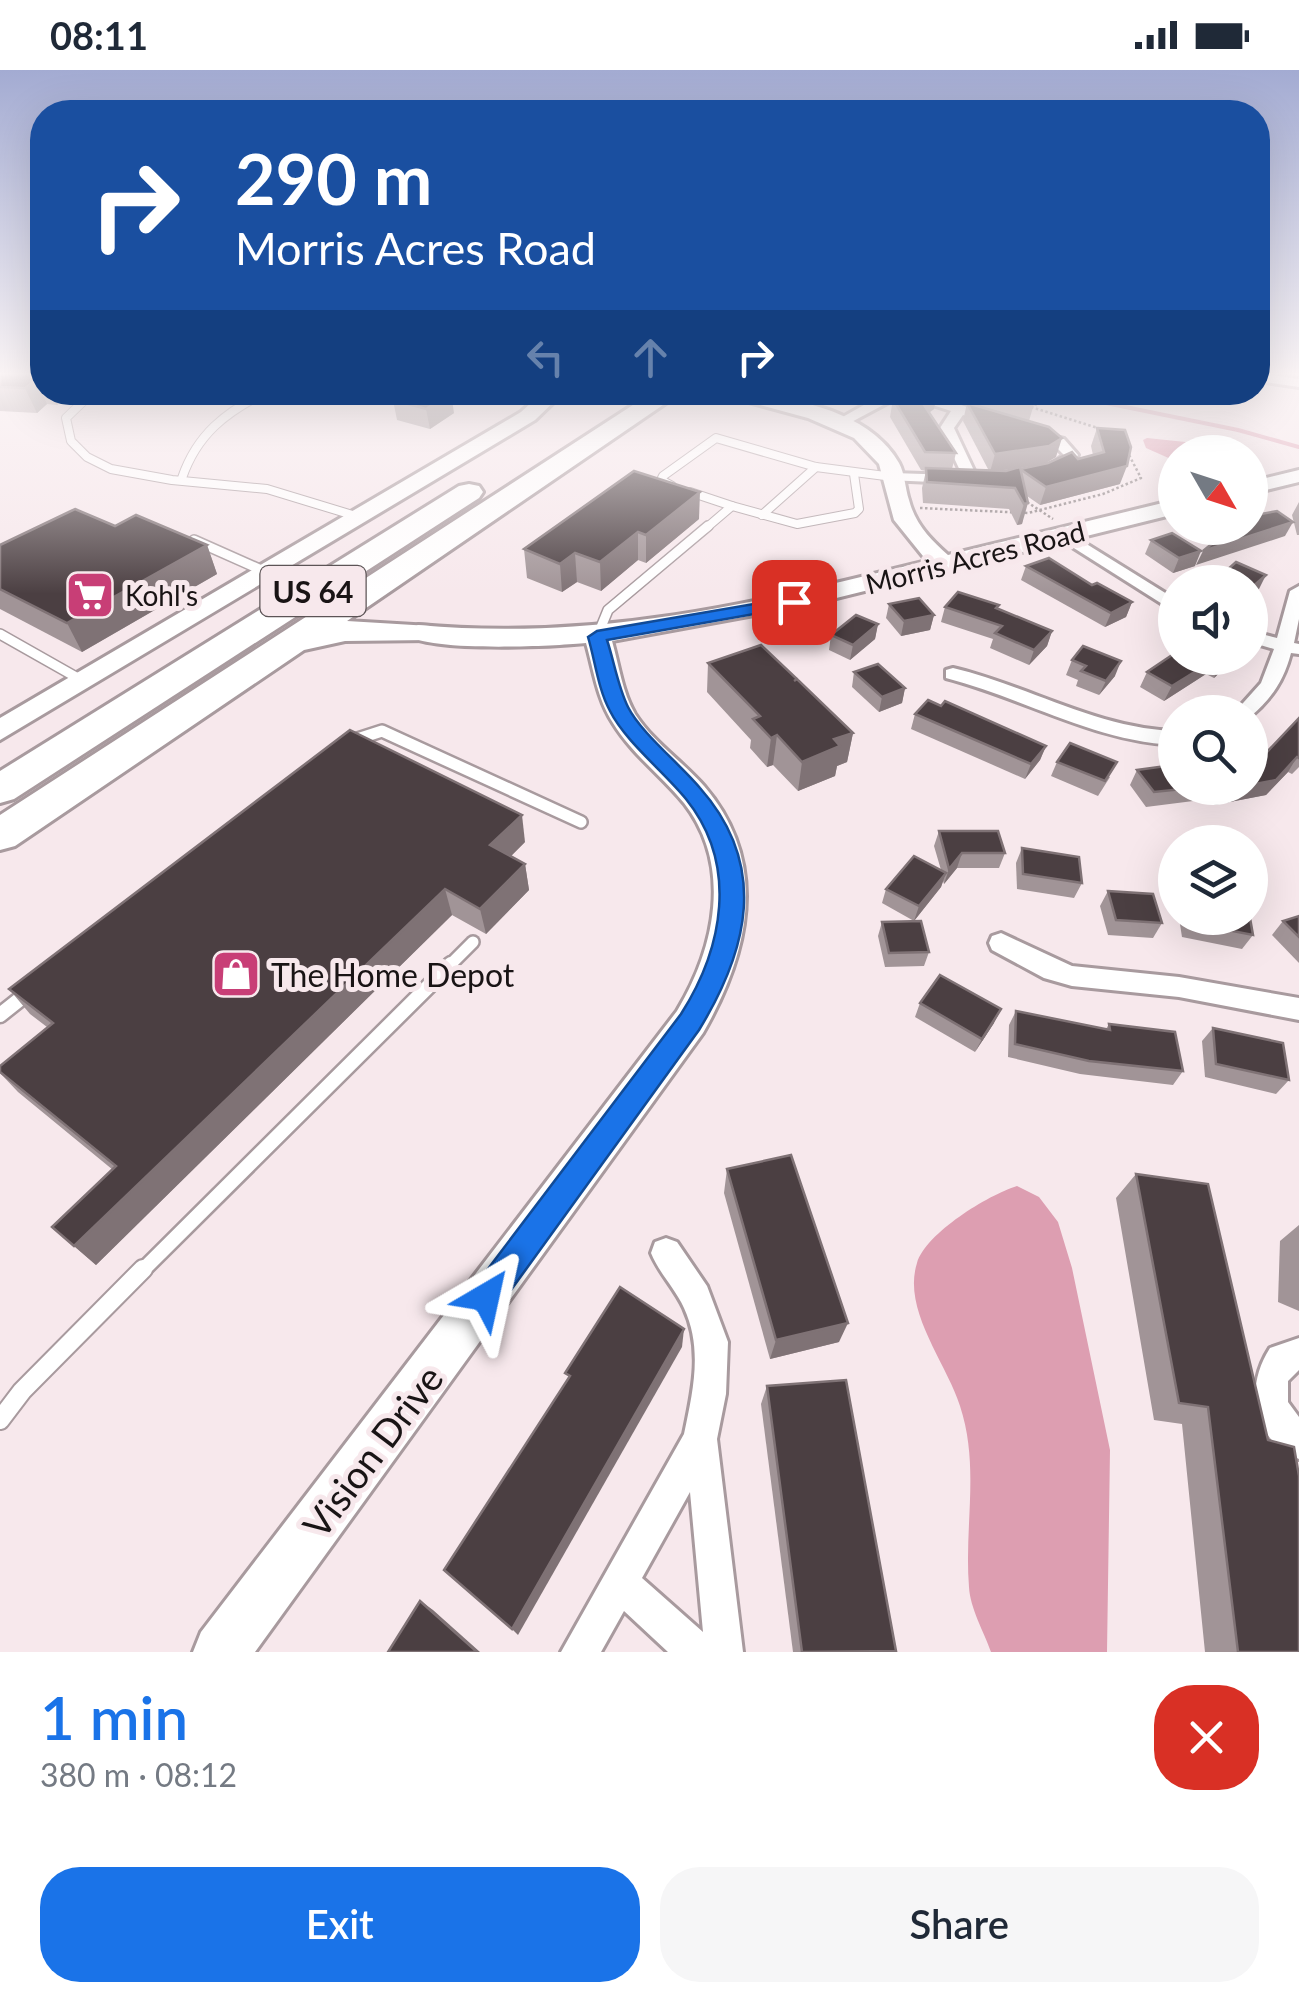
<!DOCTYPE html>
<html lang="en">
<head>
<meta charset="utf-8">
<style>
	body { margin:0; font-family:Lato,sans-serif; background:#f6f6f7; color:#1f2937; height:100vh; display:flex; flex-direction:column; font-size:38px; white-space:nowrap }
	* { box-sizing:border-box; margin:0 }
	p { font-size:32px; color:#747a83 }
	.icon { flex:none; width:55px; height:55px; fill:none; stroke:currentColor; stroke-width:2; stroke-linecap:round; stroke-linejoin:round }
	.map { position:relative; height:1582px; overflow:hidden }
	.sheet { display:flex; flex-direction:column; background:#fff; flex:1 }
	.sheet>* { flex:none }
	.guide { position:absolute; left:30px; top:30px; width:1240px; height:305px; border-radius:40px; box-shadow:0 10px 40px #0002; background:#1a4fa0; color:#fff; overflow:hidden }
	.needle { width:65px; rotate:129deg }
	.tools { position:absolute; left:1158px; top:365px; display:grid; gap:20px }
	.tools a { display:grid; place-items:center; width:110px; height:110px; border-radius:50%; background:#fff; box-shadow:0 10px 40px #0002; font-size:50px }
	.pin { position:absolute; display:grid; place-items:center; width:85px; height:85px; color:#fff; margin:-42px; border-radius:20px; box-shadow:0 5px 15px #0006 }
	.me { position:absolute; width:110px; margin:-55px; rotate:36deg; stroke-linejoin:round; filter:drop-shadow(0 0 8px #0008) }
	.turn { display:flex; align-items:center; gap:35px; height:210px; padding:0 40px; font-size:45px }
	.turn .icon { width:130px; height:130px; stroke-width:2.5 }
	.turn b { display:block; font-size:70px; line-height:85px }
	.lanes { display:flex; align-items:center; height:95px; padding:0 40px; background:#0003; justify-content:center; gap:50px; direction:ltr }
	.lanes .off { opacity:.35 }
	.round { display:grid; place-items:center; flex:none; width:105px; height:105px; border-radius:40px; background:#f6f6f7 }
	.summary { display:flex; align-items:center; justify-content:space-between; height:170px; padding:0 40px }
	h1 { font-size:60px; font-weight:600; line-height:75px; color:#1a73e8 }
	.button { display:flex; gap:20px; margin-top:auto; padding:20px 40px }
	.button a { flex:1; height:115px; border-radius:40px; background:#1a73e8; color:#fff; font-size:40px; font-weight:600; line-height:115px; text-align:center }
	.button a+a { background:#f6f6f7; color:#1f2937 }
	.status { display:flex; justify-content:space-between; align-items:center; height:70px; padding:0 50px; background:#fff; direction:ltr }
	.status svg { height:28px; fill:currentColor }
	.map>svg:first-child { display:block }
	.water { fill:#dd9eb1 }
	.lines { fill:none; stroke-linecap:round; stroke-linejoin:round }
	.stream { stroke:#dd9eb1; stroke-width:4 }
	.lane-far4-casing { stroke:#a89a9e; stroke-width:10 }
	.lane-far3-casing { stroke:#a89a9e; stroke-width:12 }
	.lane-far2-casing { stroke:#a89a9e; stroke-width:16 }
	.lane-far1-casing { stroke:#a89a9e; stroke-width:19 }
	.lane-casing { stroke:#a89a9e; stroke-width:22 }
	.street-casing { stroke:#a89a9e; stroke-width:6 }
	.secondary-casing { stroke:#a89a9e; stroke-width:6 }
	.highway-casing { stroke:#a89a9e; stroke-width:6 }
	.path { stroke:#8a8082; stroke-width:2.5; stroke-dasharray:2.5 2.5; stroke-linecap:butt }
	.lane-far4 { stroke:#fff; stroke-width:8 }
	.lane-far3 { stroke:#fff; stroke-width:9 }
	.lane-far2 { stroke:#fff; stroke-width:11 }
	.lane-far1 { stroke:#fff; stroke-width:14 }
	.lane { stroke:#fff; stroke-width:18 }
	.street { fill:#fff; fill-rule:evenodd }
	.secondary { fill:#fff; fill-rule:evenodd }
	.highway { fill:#fff; fill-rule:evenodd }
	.wall { fill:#a19497; fill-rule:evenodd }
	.shaded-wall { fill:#7f7275 }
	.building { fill:#4b3f42; stroke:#7f7275; stroke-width:2.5 }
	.route { fill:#1a73e8; stroke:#114b97; stroke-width:2.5 }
	.labels { text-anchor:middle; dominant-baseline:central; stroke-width:10; stroke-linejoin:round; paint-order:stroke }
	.far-street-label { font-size:28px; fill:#191415; stroke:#f7e8ec }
	.far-poi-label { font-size:28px; fill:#191415; stroke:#f7e8ec; text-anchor:start }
	.shield { fill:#f7e8ec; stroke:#5c5456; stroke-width:2.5 }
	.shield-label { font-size:30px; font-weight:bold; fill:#191415 }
	.poi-label { font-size:32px; fill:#191415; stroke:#f7e8ec; text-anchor:start }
	.near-street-label { font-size:38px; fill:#191415; stroke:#f7e8ec }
</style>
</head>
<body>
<div class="status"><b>08:11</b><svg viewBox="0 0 49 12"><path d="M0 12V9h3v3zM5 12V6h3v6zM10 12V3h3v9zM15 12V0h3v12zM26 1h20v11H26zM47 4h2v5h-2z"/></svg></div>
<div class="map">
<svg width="1299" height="1582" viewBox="0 0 1299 1582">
	<rect width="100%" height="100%" fill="#f7e8ec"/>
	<g class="water">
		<polygon points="1147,368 1214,375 1232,382 1175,382 1173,390 1146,378 1143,370"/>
		<path d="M1017,1116L1039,1127L1058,1152L1072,1198L1110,1380L1107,1582H991C984,1562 970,1538 969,1517C964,1455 980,1397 960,1336C946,1292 902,1240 917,1193C926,1163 988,1125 1017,1116Z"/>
	</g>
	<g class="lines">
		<polyline class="stream" points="1052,322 1238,360 1299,377"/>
		<g class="lane-far4-casing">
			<g id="lane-far4">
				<polyline points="93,322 66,348 71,371 87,387 111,399 172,410 267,419 359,447"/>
				<path d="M182,408C197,364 226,342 266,322"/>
				<polyline points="672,416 661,410 663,406 716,368 816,397 893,407"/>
				<polyline points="690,422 732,436 705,459"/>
				<polyline points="732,436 797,454 855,443 859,439 854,404"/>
				<polyline points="762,445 816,397"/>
			</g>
		</g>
		<g class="lane-far3-casing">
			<g id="lane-far3">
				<polyline points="194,470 266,502"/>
				<polyline points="0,564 83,611"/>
				<polyline points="597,567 608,540 708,456"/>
			</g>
		</g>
		<g class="lane-far2-casing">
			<g id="lane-far2">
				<polyline points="351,671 382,661 581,752"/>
				<polyline points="448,897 473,872"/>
			</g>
		</g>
		<g class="lane-far1-casing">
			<g id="lane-far1">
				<polyline points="0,945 29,922"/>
				<polyline points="141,1202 451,894"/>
			</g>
		</g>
		<g class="lane-casing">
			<polyline id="lane" points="0,1350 22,1321 143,1199"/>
		</g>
		<g class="street-casing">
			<g id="street">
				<polygon points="1258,303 1299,309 1299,317 1258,311"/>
				<polygon points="887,322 921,322 998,347 1000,350 993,354 963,345 954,358 978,409 976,412 964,409 940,358 951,341 902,325 844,356 832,353"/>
				<path d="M1028,360L1064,369L1078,385C1071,396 1060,408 1045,405V399L1064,385L1054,375L1028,366Z"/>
				<polygon points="893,403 954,405 961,409 954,413 888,410 886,407"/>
				<polygon points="1064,460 1175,529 1175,542 1058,468 1056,465"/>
				<path d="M1299,516V549L1294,573L1299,574V584L1291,583C1284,610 1272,628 1251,646L1250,642H1235L1261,613L1274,579L1250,572V561L1277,568L1290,521Z"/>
				<path d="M953,598C1029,616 1096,658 1175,661V675C1093,671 1024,628 946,608V600Z"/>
				<polygon points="1001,863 1072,896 1179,907 1299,928 1299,950 1179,927 1072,916 1044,908 992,880 989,873 992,866"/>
				<path d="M666,1168L677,1172L707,1216L728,1272L726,1324L717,1369L743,1582H668L624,1541L601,1582H561L684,1364C693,1321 703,1279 684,1238C675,1218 659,1203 651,1183L655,1172ZM690,1422L703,1562L642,1508Z"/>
				<path d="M1299,1268V1300L1288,1311V1332L1299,1347V1389C1252,1370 1244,1318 1270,1278Z"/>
			</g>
		</g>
		<g class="secondary-casing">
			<g id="secondary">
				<polygon points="543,322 564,322 535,350 0,670 0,648 521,342"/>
				<path d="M712,322C771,322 867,335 899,393C905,404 905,418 909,430C915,454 931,470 948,485L1175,430V444L804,536L612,571C619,595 622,622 635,644C653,672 682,691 704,716C770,793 749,883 703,963L255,1582H193L201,1562L677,941C715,878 733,796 684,733C661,705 632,684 613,653C597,628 594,601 586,573C555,576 423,583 405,563L418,555C600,571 752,534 927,491L894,450L879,394L854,368L808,348Z"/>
				<polygon points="1299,400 1299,412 1250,424 1250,412"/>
			</g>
		</g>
		<g class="highway-casing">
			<g id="highway">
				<polygon points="653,322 682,322 347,551 430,556 435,563 430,570 345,571 304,580 15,776 0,780 0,745"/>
				<polygon points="469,414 479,416 483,422 479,428 14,729 0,733 0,701 459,416"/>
			</g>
		</g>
		<g class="path">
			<polyline points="1031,337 1098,358"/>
			<polyline points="1027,432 1053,449"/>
			<polyline points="920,438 1028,443 1103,424 1141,408 1128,383"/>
		</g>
		<use href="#lane-far4" class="lane-far4"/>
		<use href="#lane-far3" class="lane-far3"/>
		<use href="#lane-far2" class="lane-far2"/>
		<use href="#lane-far1" class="lane-far1"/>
		<use href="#lane" class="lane"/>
		<use href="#street" class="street"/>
		<use href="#secondary" class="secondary"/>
		<use href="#highway" class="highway"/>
	</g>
	<g class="wall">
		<polygon points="0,302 42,302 42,322 73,322 57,335 47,334 37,343 0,341"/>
		<polygon points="1258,302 1263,302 1258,315"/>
		<polygon points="292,322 340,322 324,331"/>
		<path d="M903,322H1025L1034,334L1029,351L1056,387L1044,394L1093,385L1091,376L1097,358L1120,414L1040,435L1027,426L1022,454L1017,455L1009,439L923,433L922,418L926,401L921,400L890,347L893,329ZM937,323L970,334L967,333L963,351L989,401L952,399L956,383L929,343L934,339Z"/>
		<polygon points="393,330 454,343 430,359 397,350"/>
		<polygon points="1299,432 1299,465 1297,465 1292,445"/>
		<polygon points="699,449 646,493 638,490 601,521 577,512 562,522 527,508 524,479"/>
		<polygon points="115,456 207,475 217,504 82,582 0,539 0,475"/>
		<polygon points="1151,470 1195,496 1173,503 1145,484"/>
		<polygon points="1026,496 1092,515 1132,532 1126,547 1105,557 1021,510"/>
		<polygon points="889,534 934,545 930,560 901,566 886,548"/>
		<polygon points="945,537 998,539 1052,561 1047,576 1029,595 990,578 993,569 941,552"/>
		<polygon points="878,554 875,569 850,590 829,580 831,565"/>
		<polygon points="1175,588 1235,588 1214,608 1206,604 1164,631 1140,617 1147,602"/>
		<polygon points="1072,590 1115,606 1099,625 1076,616 1078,610 1066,605"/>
		<polygon points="708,593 853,663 847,692 837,696 835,706 798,721 773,695 767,697 750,678 751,670 707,622"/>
		<polygon points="854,602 905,618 902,633 879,642 852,617"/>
		<polygon points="915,644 1046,676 1040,690 1025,709 911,659"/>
		<polygon points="1299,648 1299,697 1292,704 1288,702 1266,725 1214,735 1209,729 1146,737 1130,715 1137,700 1175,718 1250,718 1251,701"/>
		<polygon points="1057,692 1110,707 1098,726 1051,706"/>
		<polygon points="939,761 1005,783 999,798 957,798 944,814 943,811 941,817 914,851 929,882 924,896 885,897 878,866 882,852 914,851 882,833 886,819 941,800 934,776"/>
		<polygon points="525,772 511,786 525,794 529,820 486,864 452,845 96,1195 52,1157 113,1100 18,1022 0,1003 0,996 47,957 30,944 9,919"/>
		<polygon points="1022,778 1082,813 1074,828 1017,819 1016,793"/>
		<polygon points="1108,821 1162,853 1153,868 1108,865 1100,836"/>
		<polygon points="1299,846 1299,893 1272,865 1283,851"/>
		<polygon points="1179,848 1250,848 1253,865 1242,879 1182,867"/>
		<polygon points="920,933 994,953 975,982 915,947"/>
		<polygon points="1016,941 1106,959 1109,954 1183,1001 1173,1015 1080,1004 1008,987 1009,955"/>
		<polygon points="1213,958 1289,1010 1276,1024 1205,1007 1202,971"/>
		<polygon points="727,1099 839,1272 770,1289 724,1123"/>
		<polygon points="1136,1104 1299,1582 1205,1582 1182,1354 1154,1350 1116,1128"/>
		<polygon points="1299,1155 1299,1241 1278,1232 1280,1171"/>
		<polygon points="767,1316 894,1582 793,1582 761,1334"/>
	</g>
	<g class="shaded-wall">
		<polygon points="36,310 47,334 37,343 25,318"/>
		<polygon points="51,322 73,322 57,335"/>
		<polygon points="322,322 340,322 324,331"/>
		<polygon points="935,322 937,322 934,339 918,350 922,332"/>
		<polygon points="451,323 454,343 430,359 426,339"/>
		<polygon points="1062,368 1056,387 1044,394 990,402 995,384"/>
		<polygon points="1127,396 1120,414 1040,435 1046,417"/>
		<polygon points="700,422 699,449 646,493 646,465"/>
		<polygon points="1028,433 1022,454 1017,455 1024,434"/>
		<polygon points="1293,452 1285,466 1196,495 1203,481"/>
		<polygon points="638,462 638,490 601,521 600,492"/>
		<polygon points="207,475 217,504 82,582 67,553"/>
		<polygon points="1201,481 1195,496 1173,503 1179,488"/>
		<polygon points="575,483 577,512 562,522 560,494"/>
		<polygon points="1266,505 1259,519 1250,527 1250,519"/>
		<polygon points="1132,532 1126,547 1105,557 1111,543"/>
		<polygon points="934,545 930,560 901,566 904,551"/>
		<polygon points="878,554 875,569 850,590 853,575"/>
		<polygon points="1052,561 1047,576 1029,595 1034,580"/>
		<polygon points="1227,588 1235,588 1214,608 1221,593"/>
		<polygon points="1214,590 1206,604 1164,631 1172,616"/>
		<polygon points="1121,591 1115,606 1099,625 1106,611"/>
		<polygon points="905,618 902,633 879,642 882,627"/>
		<polygon points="853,663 847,692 837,696 835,706 798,721 802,692 834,669"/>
		<polygon points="777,665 773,695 767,697 771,668"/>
		<polygon points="1046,676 1040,690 1025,709 1031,694"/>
		<polygon points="1297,687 1288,702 1266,725 1214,735 1222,720 1250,718 1250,715"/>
		<polygon points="522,745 525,772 495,802 490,775"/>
		<polygon points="962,783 957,798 944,814 949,799"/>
		<polygon points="525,794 529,820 486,864 480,839"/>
		<polygon points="946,803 941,817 914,851 919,836"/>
		<polygon points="445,819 452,845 96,1195 74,1176"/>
		<polygon points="1001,939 994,953 975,982 982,969"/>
		<polygon points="848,1253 839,1272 770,1289 776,1270"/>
		<polygon points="684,1259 682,1277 518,1565 512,1559"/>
		<polygon points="420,1531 433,1540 480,1582 477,1582"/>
	</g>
	<g class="building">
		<polygon points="0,302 42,302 42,310 36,310 25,318 0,317"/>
		<polygon points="407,322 448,322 451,323 426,339 393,330"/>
		<polygon points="903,322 935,322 922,332 956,383 925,382 893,329"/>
		<polygon points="999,322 1025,322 1034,334"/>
		<polygon points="967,333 1049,357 1062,368 1049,376 995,384"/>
		<polygon points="1097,358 1125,360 1131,377 1127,396 1046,417 1020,399 1048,393 1072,382 1078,389 1104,382"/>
		<polygon points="1020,397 1028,433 1024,434 1015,418 927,412 926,398 1006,401"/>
		<polygon points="634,401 700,422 646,465 638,462 600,492 575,483 560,494 524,479"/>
		<polygon points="75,439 115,456 136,445 207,475 67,553 0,519 0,475"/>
		<polygon points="1277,441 1293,452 1203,481 1231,458 1250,458 1250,446"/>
		<polygon points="1172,463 1201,481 1179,488 1151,470"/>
		<polygon points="1049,488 1092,515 1097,513 1132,532 1111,543 1026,496"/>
		<polygon points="1236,492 1266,505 1250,519 1250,512 1225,512 1217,509"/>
		<polygon points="958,522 999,535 996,538 1052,561 1034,580 995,563 1002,556 945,537"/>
		<polygon points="919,528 934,545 904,551 889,534"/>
		<polygon points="856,545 878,554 853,575 831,565"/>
		<polygon points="761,575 797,609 794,611 797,609 853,663 834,669 840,676 802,692 777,665 771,668 753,649 760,646 708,593"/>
		<polygon points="1083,576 1121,591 1106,611 1081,601 1086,596 1072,590"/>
		<polygon points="1175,583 1175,588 1227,588 1221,593 1214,590 1172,616 1147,602"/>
		<polygon points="878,594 905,618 882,627 854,602"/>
		<polygon points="928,630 941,636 945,631 1046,676 1031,694 915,644"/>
		<polygon points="1299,648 1299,688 1297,687 1276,710 1250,715 1250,700"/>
		<polygon points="350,660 522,745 490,775 525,794 480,839 445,819 74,1176 52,1157 116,1096 0,1002 0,996 53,953 9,919"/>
		<polygon points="1070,673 1117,692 1105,711 1057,692"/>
		<polygon points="1173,695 1175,698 1175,718 1192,718 1154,722 1137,700"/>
		<polygon points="939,761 998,761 1005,783 962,783 949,799"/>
		<polygon points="1022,778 1079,787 1082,813 1023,804"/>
		<polygon points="914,786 946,803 919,836 886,819"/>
		<polygon points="1108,821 1153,824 1162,853 1116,850"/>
		<polygon points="1299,846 1299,867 1283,851"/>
		<polygon points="1190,848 1250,848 1253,865 1191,853"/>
		<polygon points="921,851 929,882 889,883 882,852"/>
		<polygon points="940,905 1001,939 982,969 920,933"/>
		<polygon points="1016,941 1110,960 1109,954 1175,962 1183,1001 1089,991 1015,974"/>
		<polygon points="1213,958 1283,973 1289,1010 1216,994"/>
		<polygon points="791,1085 848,1253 776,1270 727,1099"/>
		<polygon points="1136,1104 1208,1114 1268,1370 1294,1377 1299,1406 1299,1582 1238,1582 1208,1337 1179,1333"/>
		<polygon points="620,1217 684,1259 512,1559 444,1500 570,1306 565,1303"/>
		<polygon points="846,1310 896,1581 802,1582 767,1316"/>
		<polygon points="420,1531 477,1582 388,1582"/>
	</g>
	<linearGradient id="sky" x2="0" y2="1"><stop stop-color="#a3abd2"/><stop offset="0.58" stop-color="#fbf5f6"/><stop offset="1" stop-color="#fbf5f6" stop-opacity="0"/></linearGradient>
	<rect width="1299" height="524" fill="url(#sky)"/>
	<path class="route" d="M794,527L800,529V536L607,570C614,591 618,617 628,637C641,663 680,694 700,718C769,796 748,880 699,960L498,1238L486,1243L475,1238L471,1227L475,1216L681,944C723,878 739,795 686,729C664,702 625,671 610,641C598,619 595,590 588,567L597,561Z"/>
	<defs>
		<g id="supermarket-square" transform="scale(2.5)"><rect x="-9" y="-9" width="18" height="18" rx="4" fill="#c83e76" stroke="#f7e8ec"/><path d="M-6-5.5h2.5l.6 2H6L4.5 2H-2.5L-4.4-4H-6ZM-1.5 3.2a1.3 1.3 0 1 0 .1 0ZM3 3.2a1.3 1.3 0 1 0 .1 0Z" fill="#fff"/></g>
		<g id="shop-square" transform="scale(2.5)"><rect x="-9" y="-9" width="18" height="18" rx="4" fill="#c83e76" stroke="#f7e8ec"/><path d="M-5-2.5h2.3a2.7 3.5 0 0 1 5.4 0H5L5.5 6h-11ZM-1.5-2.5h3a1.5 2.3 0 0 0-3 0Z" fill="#fff"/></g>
	</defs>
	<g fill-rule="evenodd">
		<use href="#supermarket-square" x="90" y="525"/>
		<use href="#shop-square" x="236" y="904"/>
	</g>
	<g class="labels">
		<g class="far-street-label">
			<text transform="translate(975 487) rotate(-14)">Morris Acres Road</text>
		</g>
		<g class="far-poi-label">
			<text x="125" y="525">Kohl's</text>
		</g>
		<rect class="shield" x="260.5" y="496" width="105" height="50" rx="8"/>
		<g class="shield-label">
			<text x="313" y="521">US 64</text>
		</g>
		<g class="poi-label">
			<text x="271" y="904">The Home Depot</text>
		</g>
		<g class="near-street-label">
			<text transform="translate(372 1381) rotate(-53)">Vision Drive</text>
		</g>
	</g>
</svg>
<div class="tools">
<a><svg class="needle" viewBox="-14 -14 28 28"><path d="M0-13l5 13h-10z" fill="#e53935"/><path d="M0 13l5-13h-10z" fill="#747a83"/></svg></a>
<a><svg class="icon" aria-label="sound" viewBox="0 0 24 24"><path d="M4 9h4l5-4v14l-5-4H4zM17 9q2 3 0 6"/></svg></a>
<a><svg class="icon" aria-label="search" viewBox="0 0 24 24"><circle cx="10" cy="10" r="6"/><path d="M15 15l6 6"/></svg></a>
<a><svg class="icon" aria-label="layers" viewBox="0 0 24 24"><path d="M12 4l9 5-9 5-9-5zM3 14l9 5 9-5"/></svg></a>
</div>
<div class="pin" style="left:794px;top:532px;background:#d93025"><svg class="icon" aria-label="arrive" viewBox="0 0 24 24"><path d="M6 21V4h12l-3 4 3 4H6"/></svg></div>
<svg class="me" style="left:486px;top:1227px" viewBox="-20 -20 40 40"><path d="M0-17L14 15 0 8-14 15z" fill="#1a73e8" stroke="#fff" stroke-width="4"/></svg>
<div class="guide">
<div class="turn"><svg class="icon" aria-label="right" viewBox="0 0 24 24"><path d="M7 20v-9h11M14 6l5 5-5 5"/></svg><div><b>290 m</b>Morris Acres Road</div></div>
<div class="lanes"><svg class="icon off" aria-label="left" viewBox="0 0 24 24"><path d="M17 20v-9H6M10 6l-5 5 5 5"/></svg><svg class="icon off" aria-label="ahead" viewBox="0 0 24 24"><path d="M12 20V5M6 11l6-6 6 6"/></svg><svg class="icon" aria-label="right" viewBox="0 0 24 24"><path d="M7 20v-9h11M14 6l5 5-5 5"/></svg></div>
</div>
</div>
<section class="sheet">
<div class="summary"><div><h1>1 min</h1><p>380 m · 08:12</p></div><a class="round" style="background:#d93025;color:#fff"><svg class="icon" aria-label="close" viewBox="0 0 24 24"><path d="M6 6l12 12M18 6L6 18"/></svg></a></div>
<div class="button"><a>Exit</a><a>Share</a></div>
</section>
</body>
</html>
